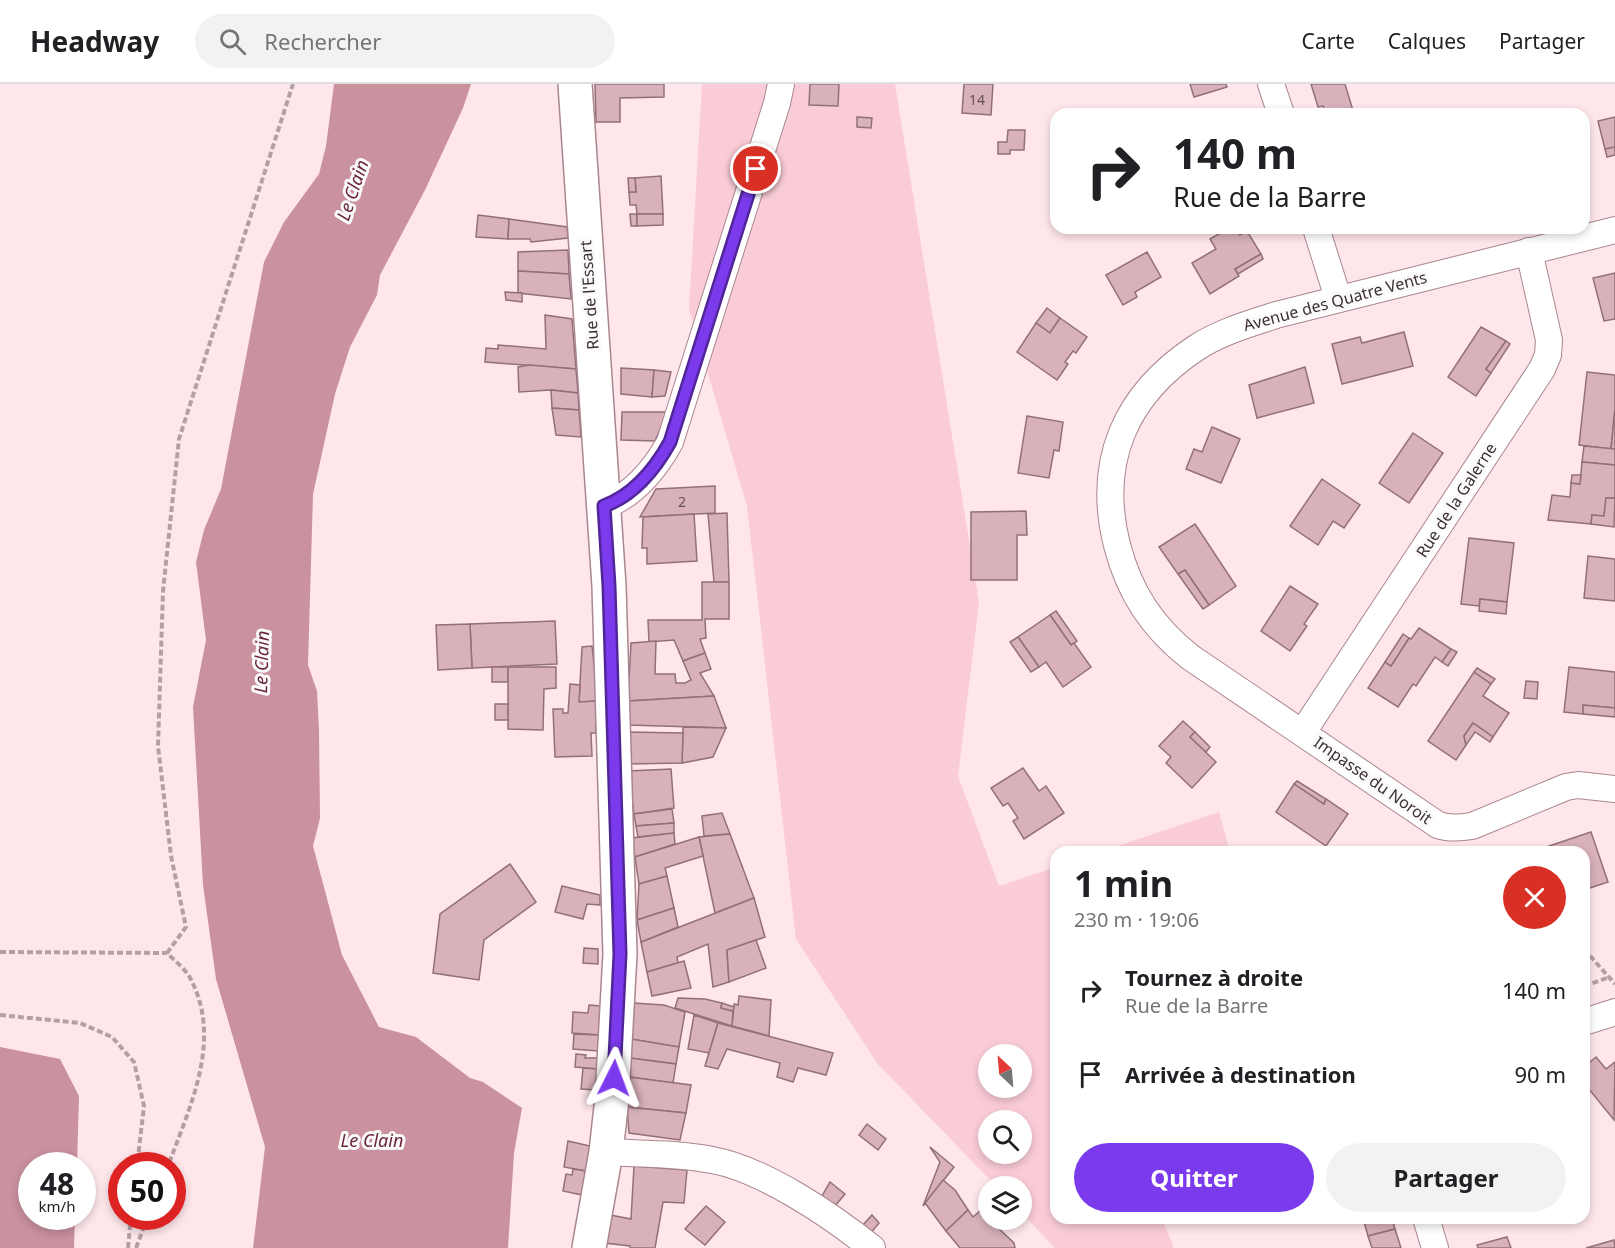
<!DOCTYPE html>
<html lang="fr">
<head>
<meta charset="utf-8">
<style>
	body { margin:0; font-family:"Noto Sans",sans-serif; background:#f2f2f2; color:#202124; height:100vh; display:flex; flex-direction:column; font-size:22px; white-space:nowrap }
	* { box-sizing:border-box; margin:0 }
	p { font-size:20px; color:#757577 }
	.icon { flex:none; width:33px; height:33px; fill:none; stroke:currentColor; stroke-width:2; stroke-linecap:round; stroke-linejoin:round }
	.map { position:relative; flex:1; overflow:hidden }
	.side { position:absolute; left:1050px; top:762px; width:540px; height:378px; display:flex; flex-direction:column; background:#fff; border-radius:18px; box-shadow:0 3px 9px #0003 }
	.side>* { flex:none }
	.hud { position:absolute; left:1050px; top:24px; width:540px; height:126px; border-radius:18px; box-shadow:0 3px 9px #0003; background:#fff; color:#202124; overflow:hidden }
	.needle { width:39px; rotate:334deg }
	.tools { position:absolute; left:978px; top:960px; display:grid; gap:12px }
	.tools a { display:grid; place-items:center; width:54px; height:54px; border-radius:50%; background:#fff; box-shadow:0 3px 9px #0003; font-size:30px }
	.speed { position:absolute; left:18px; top:1068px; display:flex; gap:12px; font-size:30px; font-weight:700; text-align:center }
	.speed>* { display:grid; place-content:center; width:78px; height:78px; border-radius:50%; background:#fff; box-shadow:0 3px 9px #0003; line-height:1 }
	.speed small { font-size:15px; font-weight:400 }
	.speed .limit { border:9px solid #d22; background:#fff; color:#111 }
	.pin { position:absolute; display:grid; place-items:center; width:51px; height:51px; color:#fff; margin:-26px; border:3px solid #fff; border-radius:50%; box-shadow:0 2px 6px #0007 }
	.me { position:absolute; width:66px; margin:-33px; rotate:3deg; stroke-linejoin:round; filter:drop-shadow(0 0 4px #0008) }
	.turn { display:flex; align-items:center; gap:21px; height:126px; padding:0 24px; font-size:27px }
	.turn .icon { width:78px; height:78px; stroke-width:2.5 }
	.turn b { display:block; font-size:42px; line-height:51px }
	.round { display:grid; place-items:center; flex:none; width:63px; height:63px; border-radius:32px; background:#f2f2f2 }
	.headline { display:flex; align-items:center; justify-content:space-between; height:102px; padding:0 24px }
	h1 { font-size:36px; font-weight:700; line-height:45px }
	.action { display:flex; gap:12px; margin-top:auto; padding:12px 24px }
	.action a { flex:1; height:69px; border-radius:36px; background:#7c3aed; color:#fff; font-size:24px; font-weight:700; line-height:69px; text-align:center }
	.action a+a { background:#f2f2f2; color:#202124 }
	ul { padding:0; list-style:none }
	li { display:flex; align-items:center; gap:18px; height:84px; padding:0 24px }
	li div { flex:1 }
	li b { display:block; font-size:22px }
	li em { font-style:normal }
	header { display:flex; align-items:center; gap:36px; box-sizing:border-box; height:84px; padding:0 30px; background:#fff; border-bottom:2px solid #e0e0e0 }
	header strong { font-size:28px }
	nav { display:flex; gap:33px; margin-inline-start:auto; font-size:21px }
	.search { width:420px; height:54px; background:#f2f2f2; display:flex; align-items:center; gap:15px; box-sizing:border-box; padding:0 21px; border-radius:33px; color:#757577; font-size:22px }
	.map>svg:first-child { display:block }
	.green { fill:#faccd7; fill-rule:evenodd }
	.water { fill:#ca919f }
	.building { fill:#d8b1ba; stroke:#937078; stroke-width:1.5 }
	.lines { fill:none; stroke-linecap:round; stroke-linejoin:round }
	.street-casing { stroke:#aa868e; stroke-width:28 }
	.secondary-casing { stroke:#aa868e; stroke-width:36 }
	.path { stroke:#b4a0a4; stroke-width:4; stroke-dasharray:6 3; stroke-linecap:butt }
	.street { stroke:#fff; stroke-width:26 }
	.secondary { stroke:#fff; stroke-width:33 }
	.route-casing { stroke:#51269a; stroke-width:15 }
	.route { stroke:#7c3aed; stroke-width:10 }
	.labels { text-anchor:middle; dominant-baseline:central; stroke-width:6; stroke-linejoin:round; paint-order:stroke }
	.number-label { font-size:14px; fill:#645054 }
	.street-label { font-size:16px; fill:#3e2f32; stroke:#fafafa }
	.water-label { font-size:18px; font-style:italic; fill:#6a253c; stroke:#fafafa }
</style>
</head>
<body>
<header>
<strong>Headway</strong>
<div class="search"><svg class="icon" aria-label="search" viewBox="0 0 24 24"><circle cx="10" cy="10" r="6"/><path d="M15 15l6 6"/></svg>Rechercher</div>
<nav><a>Carte</a><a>Calques</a><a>Partager</a></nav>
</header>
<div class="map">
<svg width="1615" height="1164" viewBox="0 0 1615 1164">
	<rect width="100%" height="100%" fill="#fee6eb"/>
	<g class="green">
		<path d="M702,0H895L979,518L958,692L999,802L1056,783V1134H1162L1174,1164H1055L1022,1129V1102H996L877,979L796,855L747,422L689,225ZM988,970H1022V1004H988ZM988,1036H1022V1070H988Z"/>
		<polygon points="1219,728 1230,768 1100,768"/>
	</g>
	<g class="water">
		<polygon points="334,0 471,0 463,24 425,106 380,191 377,211 350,263 335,310 313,410 308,581 317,607 319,647 320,734 313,762 342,871 379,943 416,953 470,994 483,998 522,1024 514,1069 508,1164 253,1164 265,1063 216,895 203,801 193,623 206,556 196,478 204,446 221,405 264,178 284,138 319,90 326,62"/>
		<polygon points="0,963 60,975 79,1012 77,1081 32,1082 32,1132 75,1133 74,1164 0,1164"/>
	</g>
	<g class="building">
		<polygon points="595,0 664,0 664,13 620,14 620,38 596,38"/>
		<polygon points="810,0 839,0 838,22 809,21"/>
		<polygon points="964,0 993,0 991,31 962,29"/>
		<polygon points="1190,0 1226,0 1227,3 1194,13"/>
		<polygon points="1311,0 1345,0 1354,30 1326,30 1323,22 1318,23"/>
		<polygon points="857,33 872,34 871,44 857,43"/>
		<polygon points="1615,33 1615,63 1605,65 1598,37"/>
		<polygon points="1008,46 1025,46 1024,66 1010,66 1010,70 998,70 998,58 1007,58"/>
		<polygon points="1615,63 1615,71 1607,73 1605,65"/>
		<polygon points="661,92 663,130 637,130 636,121 630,121 629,108 636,108 635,94"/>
		<polygon points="628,94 635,94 636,108 629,108"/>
		<polygon points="630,130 637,130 637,142 631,142"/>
		<polygon points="637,130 663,130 663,141 637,142"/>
		<polygon points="478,131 509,135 508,155 476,153"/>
		<polygon points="509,135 567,143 568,154 531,158 530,155 508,155"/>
		<polygon points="1229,144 1236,144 1240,151 1247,147 1261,170 1235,185 1239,192 1210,210 1192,179 1216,165 1210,155"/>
		<polygon points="568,166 569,190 518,187 518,168"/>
		<polygon points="1147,168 1161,193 1135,208 1137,213 1123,221 1106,191"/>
		<polygon points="1261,170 1263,175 1238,190 1235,185"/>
		<polygon points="518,187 569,190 571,215 518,209"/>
		<polygon points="1615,189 1615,235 1604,237 1593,194"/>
		<polygon points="505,208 522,209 522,218 506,216"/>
		<polygon points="1047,224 1060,234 1050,249 1036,239"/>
		<polygon points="545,231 572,235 576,285 485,278 486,264 498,265 498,261 546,265"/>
		<polygon points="1060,234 1087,253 1076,269 1073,267 1065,278 1068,280 1057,296 1017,268 1036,239 1050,249"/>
		<polygon points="1481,243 1506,257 1486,285 1491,289 1476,312 1448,293"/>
		<polygon points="1404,248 1413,282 1342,300 1332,260 1360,253 1362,259"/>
		<polygon points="1506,257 1510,260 1491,289 1486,285"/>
		<polygon points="530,281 576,285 578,309 551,306 519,308 518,283"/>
		<polygon points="1305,283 1314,319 1257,334 1249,301"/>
		<polygon points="621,284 654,286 652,313 621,310"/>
		<polygon points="654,286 671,288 665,312 652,313"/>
		<polygon points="1587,288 1615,291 1615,325 1611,365 1579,361"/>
		<polygon points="551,306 578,309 579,326 552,324"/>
		<polygon points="552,324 579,326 581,353 556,351"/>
		<polygon points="1615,325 1615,365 1611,365"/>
		<polygon points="622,328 668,328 655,357 621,356"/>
		<polygon points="1027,332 1063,338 1059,367 1054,366 1049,394 1018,389"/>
		<polygon points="1212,343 1240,355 1221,399 1186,385 1194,365 1202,368"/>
		<polygon points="1413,349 1443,369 1409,419 1379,399"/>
		<polygon points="1584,362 1615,365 1615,381 1582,378"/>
		<polygon points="1582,378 1615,381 1615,414 1606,414 1604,432 1592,431 1591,440 1548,436 1552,411 1570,413 1571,399 1580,400"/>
		<polygon points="1572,391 1581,391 1580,400 1571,399"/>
		<polygon points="1322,395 1360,421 1344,444 1333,437 1318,461 1290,442"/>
		<polygon points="715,402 715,429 640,433 656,405"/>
		<polygon points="1606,414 1615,414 1614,443 1591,440 1592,431 1604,432"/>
		<polygon points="1026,427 1027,451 1017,451 1017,496 971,496 971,428"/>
		<polygon points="727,429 729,498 714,498 708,430"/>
		<polygon points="694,430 697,477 647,480 647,464 642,464 643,433"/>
		<polygon points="1195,440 1236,502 1209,521 1185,486 1178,490 1159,463"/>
		<polygon points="1469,454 1514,459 1507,518 1480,515 1479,522 1461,520"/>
		<polygon points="1588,472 1615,475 1615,517 1584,514"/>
		<polygon points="1185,486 1209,521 1203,525 1178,490"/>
		<polygon points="702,498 729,498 729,535 705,535 706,554 700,555 705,569 683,577 674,556 649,558 648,536 702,536"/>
		<polygon points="1290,502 1318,520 1304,540 1307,542 1290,567 1261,547"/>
		<polygon points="1480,515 1507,518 1506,530 1479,527"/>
		<polygon points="1056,527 1077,557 1071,561 1050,531"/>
		<polygon points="1050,531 1071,561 1074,559 1091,583 1063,603 1046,578 1039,583 1018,553"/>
		<polygon points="555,537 557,580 472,584 470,540"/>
		<polygon points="470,540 472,584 438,586 436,541"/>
		<polygon points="1419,544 1451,565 1442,578 1435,573 1416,602 1413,600 1398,623 1368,604 1385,578 1391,582 1409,554 1411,555"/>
		<polygon points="1403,550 1409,554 1391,582 1385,578"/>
		<polygon points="1018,553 1039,583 1031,588 1010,558"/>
		<polygon points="656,557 655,590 675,590 676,599 685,599 691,596 683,577 705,569 711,585 700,589 714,612 628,617 631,559"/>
		<polygon points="592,562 598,617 579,618 582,563"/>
		<polygon points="1451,565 1457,568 1448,582 1442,578"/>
		<rect x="492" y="583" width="16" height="15"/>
		<polygon points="508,583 556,583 556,604 544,605 543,646 508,645"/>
		<polygon points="1569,583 1615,588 1615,624 1583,621 1583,630 1564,628"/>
		<polygon points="1477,584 1495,595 1491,600 1474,588"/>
		<polygon points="1474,588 1491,600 1483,612 1509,629 1493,653 1473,639 1464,652 1466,661 1456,676 1428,657"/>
		<polygon points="1526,597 1538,598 1537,615 1524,614"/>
		<polygon points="570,600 580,601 579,618 596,617 596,649 591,649 592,672 555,673 553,625 563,625 563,629 568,629"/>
		<polygon points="714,612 726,644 628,641 628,617"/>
		<rect x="495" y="620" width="13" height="16"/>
		<polygon points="1583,621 1615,624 1615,633 1583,630"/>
		<polygon points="1183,637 1195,648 1190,653 1216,678 1192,704 1166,679 1171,673 1159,662"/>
		<polygon points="1473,639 1493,653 1490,658 1475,648 1466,661 1464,652"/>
		<polygon points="683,643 726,644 713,673 682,679"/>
		<polygon points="627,648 683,649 682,679 628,680"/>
		<polygon points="1195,648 1210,663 1206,668 1190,653"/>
		<polygon points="1023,684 1039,707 1046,702 1064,729 1024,755 1013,737 1018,734 1008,719 1003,722 991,704"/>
		<polygon points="671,685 674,724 634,730 628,687"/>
		<polygon points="1297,697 1326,715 1324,720 1294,700"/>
		<polygon points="1294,700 1324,720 1326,715 1348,730 1326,762 1276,728"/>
		<polygon points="672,725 674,739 636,742 634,730"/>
		<polygon points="722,729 730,750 704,752 702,732"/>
		<polygon points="674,739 674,749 638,753 636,742"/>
		<polygon points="1591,748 1608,798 1584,806 1584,768 1551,768 1549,762"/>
		<polygon points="674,749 675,760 635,773 632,754"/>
		<polygon points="730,750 754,814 715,829 699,753"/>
		<polygon points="699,753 703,772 665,784 667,792 639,800 635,773"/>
		<polygon points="510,780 536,818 484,856 479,896 433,889 440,830"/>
		<polygon points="667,792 674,824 637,836 639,800"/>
		<polygon points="562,802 600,811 600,821 587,820 583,835 555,828"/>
		<polygon points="754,814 765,853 727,866 729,898 713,903 708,860 677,873 678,879 647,888 641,858"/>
		<polygon points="674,824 678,843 641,858 637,836"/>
		<polygon points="756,856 766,884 729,898 727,866"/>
		<polygon points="584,864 598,865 598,880 583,879"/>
		<polygon points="684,877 691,904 652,912 647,888"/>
		<polygon points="739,912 771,916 769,952 732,942 734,920 738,921"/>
		<polygon points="678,914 705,915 722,919 721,924 733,927 732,942 675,924"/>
		<polygon points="633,919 664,921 685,928 679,963 631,955"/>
		<polygon points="722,919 734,923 733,927 721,924"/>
		<polygon points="589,921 600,922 599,951 572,949 573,928 588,929"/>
		<polygon points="694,931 718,939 709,969 688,965"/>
		<polygon points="718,939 833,969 826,991 798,984 793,998 777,993 780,979 727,965 718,985 705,982"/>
		<polygon points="574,950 599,951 598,967 573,965"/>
		<polygon points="631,955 679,963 676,980 630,974"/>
		<polygon points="576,970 586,971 585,974 597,974 597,985 575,983"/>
		<polygon points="1596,973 1606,985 1615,978 1614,1036 1584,999 1584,983"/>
		<polygon points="630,974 676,980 673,999 629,993"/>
		<polygon points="583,984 597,985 596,1006 581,1005"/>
		<polygon points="629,993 691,1001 686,1029 627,1023"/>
		<polygon points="627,1023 686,1029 680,1056 629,1049"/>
		<polygon points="867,1040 886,1055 878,1066 859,1051"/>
		<polygon points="568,1057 590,1062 586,1087 564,1083"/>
		<polygon points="930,1063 954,1083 923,1122 940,1078"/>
		<polygon points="634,1082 687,1086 684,1119 663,1118 655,1164 630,1164 630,1162 605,1159 610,1131 631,1135"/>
		<polygon points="573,1085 586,1087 582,1111 563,1107 566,1090 572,1091"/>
		<polygon points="943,1096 955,1106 968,1126 946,1147 925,1119"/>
		<polygon points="830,1098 845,1110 835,1122 822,1112"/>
		<polygon points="706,1122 725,1138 705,1161 685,1145"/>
		<polygon points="968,1126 973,1133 980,1127 1014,1159 1015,1164 960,1164 946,1147"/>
		<polygon points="872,1131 879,1139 870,1150 862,1142"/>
		<polygon points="1363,1134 1392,1134 1395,1145 1368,1152"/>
		<polygon points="1395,1145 1401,1164 1372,1164 1368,1152"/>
		<polygon points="1507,1153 1511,1164 1478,1164 1477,1161"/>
		<polygon points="1614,1156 1615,1164 1586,1164"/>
	</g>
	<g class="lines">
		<g class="street-casing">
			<g id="street">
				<polyline points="1271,0 1281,30"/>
				<polyline points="1316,144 1338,214"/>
				<path d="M1615,146L1276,231C1249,240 1220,248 1196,264C1125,311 1096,378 1117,461C1129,508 1152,543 1190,573L1438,741C1449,745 1460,744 1472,742L1566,703L1578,701L1615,705"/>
				<path d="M604,422C634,411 655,385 670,358L777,19L781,0"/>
				<polyline points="1303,648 1542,285 1548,271 1549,256 1529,167"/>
				<polyline points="1584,938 1615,928"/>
				<path d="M606,1068C641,1070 677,1069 712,1076C763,1085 832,1132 872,1164"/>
				<polyline points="1426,1134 1435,1164"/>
			</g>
		</g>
		<g class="secondary-casing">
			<polyline id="secondary" points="575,0 609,502 620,870 612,1014 606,1068 589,1164"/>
		</g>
		<g class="path">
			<polyline points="1584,865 1615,900"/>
			<path d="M0,868L167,869C174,876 184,884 189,892C224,954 190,1022 168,1082"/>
			<polyline points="167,869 186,843 171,772 158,662 163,507 179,355 293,0"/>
			<polyline points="1584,902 1610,893"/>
			<polyline points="0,931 80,939 112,953 134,978 144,1022 137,1082"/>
			<polyline points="128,1164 131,1132"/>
			<polyline points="136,1164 148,1132"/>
		</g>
		<use href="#street" class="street"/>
		<use href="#secondary" class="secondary"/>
	</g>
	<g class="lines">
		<g class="route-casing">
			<path id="route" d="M614,994L620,870L609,502L604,422C634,411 655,385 670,358L756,85"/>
		</g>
		<use href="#route" class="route"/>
	</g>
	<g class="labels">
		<g class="number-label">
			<text x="977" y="15">14</text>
			<text x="682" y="417">2</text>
		</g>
		<g class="street-label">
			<text transform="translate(589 211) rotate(-94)">Rue de l'Essart</text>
			<text transform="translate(1335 217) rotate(-15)">Avenue des Quatre Vents</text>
			<text transform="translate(1456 416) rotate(-57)">Rue de la Galerne</text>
			<text transform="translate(1373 696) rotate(35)">Impasse du Noroit</text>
		</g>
		<g class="water-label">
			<text transform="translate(352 106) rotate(-71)">Le Clain</text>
			<text transform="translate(261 578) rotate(-88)">Le Clain</text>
			<text x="372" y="1056">Le Clain</text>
		</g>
	</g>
</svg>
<div class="tools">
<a><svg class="needle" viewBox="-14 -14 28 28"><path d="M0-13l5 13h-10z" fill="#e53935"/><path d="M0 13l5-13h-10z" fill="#757577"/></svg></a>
<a><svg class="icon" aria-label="search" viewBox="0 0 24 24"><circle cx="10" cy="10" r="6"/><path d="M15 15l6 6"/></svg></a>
<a><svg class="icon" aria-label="layers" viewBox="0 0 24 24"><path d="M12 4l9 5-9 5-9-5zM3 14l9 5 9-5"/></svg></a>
</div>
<div class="speed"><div>48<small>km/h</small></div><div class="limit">50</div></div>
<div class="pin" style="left:756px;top:85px;background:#d93025"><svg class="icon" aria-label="arrive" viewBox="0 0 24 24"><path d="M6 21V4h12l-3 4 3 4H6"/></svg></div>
<svg class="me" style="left:614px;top:994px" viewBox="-20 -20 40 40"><path d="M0-17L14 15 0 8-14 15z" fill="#7c3aed" stroke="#fff" stroke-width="4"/></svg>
<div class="hud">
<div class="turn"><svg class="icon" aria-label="right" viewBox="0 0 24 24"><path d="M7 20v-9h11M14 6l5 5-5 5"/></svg><div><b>140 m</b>Rue de la Barre</div></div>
</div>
<section class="side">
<div class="headline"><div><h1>1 min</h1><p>230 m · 19:06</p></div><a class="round" style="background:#d93025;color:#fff"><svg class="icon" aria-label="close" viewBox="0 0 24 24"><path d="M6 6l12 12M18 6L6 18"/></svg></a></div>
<ul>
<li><svg class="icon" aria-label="right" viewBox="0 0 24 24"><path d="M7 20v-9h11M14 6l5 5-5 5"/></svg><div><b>Tournez à droite</b><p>Rue de la Barre</p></div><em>140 m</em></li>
<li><svg class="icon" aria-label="arrive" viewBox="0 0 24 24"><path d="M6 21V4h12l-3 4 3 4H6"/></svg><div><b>Arrivée à destination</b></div><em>90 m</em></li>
</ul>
<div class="action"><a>Quitter</a><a>Partager</a></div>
</section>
</div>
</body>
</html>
